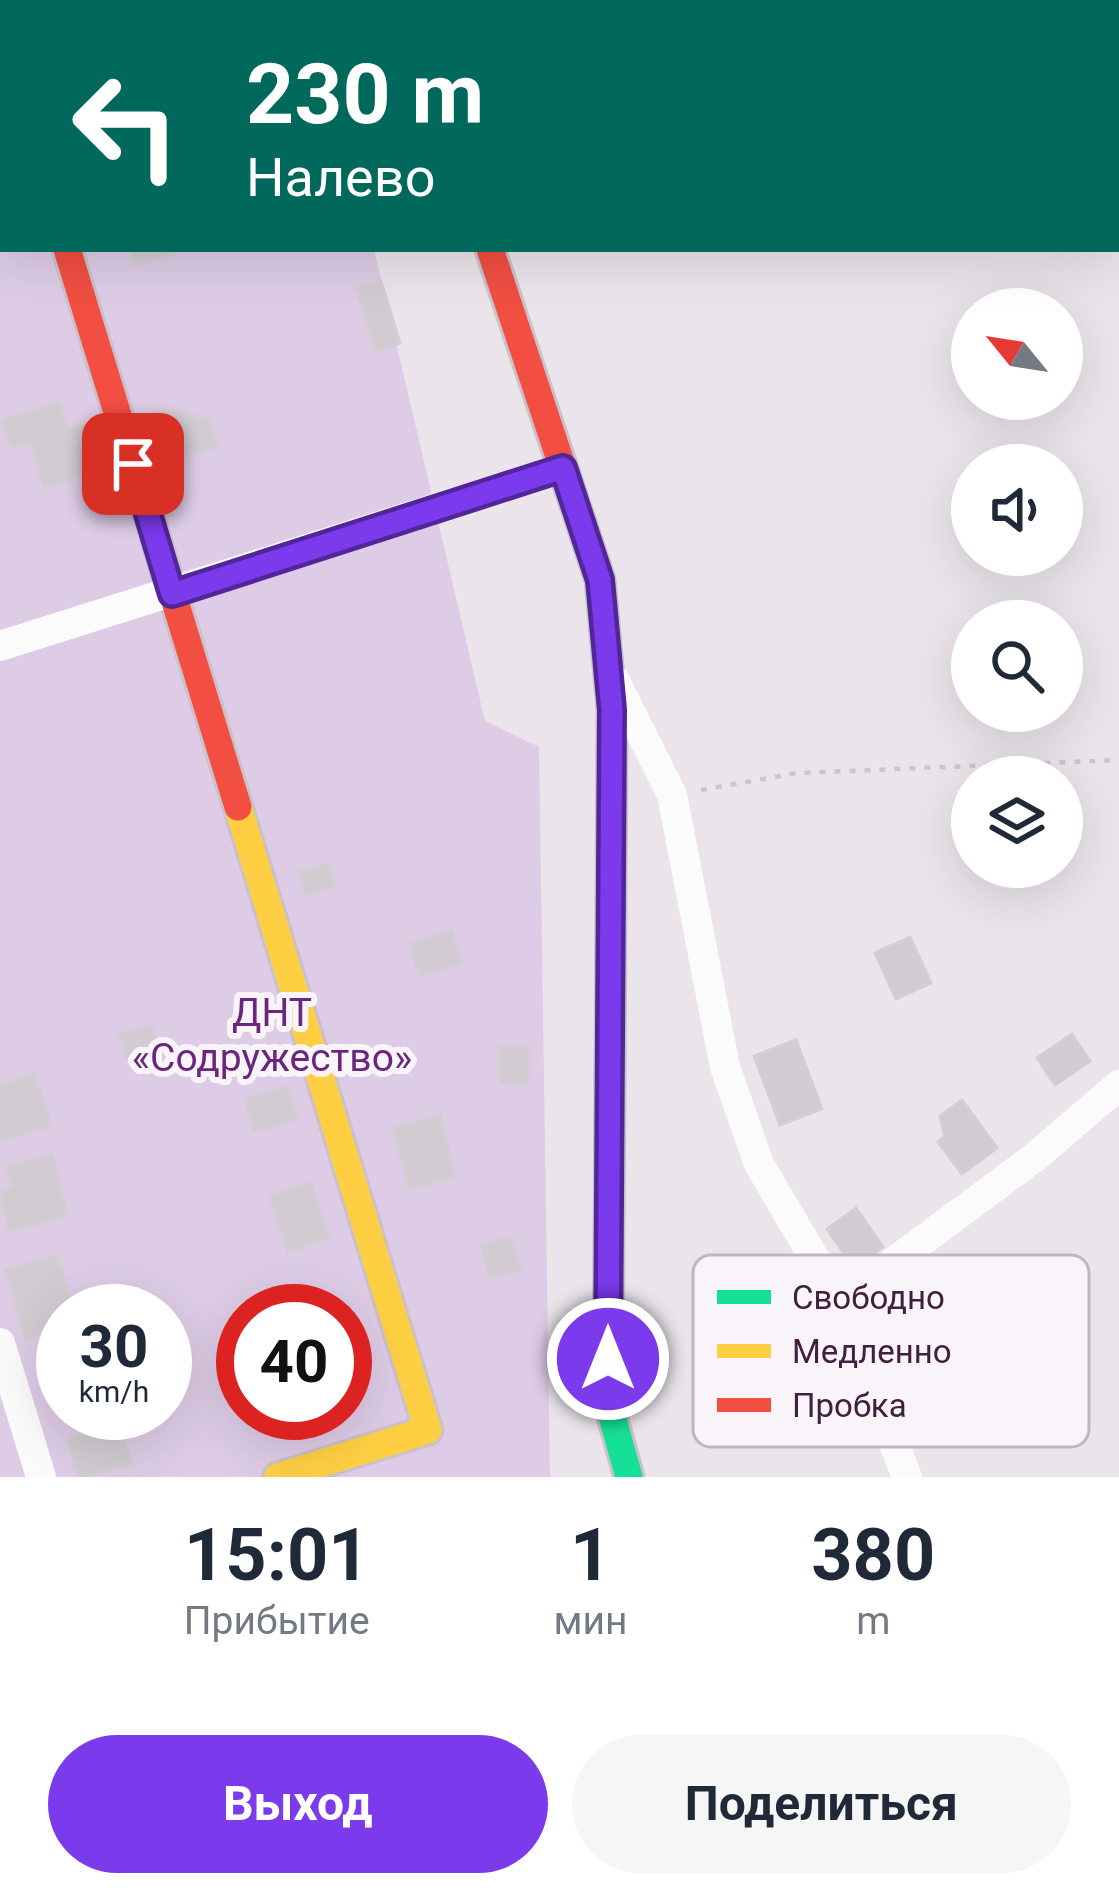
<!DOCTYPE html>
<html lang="ru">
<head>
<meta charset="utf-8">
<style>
	body { margin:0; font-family:Roboto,sans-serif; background:#f6f6f7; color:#1f2937; height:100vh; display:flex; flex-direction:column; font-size:45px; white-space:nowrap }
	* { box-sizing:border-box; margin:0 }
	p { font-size:39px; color:#747a83 }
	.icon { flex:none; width:66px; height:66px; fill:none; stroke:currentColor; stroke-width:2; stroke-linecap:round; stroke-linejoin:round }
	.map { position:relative; height:1477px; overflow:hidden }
	.side { display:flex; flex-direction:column; background:#fff; flex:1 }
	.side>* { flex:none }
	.guide { position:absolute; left:0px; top:0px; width:1119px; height:252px; box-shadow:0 12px 48px #0002; background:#00695c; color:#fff; overflow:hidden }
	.needle { width:78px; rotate:300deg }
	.controls { position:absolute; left:951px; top:288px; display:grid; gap:24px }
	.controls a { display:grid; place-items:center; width:132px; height:132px; border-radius:50%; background:#fff; box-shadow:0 12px 48px #0002; font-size:60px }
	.speed { position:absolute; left:36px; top:1284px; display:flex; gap:24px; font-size:60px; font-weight:700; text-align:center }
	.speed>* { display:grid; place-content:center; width:156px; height:156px; border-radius:50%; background:#fff; box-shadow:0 12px 48px #0002; line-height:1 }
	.speed small { font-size:30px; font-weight:400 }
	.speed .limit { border:18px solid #d22; background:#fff; color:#111 }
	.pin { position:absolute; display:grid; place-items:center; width:102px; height:102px; color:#fff; margin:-51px; border-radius:24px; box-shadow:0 6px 18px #0006 }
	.me { position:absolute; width:132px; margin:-66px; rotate:0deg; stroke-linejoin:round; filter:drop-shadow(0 0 9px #0008) }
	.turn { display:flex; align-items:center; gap:42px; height:252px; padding:0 48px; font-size:54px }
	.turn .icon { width:156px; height:156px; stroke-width:2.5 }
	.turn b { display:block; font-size:84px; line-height:102px }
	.eta { display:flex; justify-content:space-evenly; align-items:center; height:204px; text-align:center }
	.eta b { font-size:72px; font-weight:700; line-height:84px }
	.action { display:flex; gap:24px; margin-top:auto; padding:24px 48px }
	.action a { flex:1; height:138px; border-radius:72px; background:#7c3aed; color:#fff; font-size:48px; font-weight:700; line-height:138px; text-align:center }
	.action a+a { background:#f6f6f7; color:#1f2937 }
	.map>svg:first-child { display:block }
	.green { fill:#decce6; fill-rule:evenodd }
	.building { fill:#d2ccd2; stroke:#d4ced4; stroke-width:3 }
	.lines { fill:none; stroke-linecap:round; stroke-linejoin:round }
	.fast-casing { stroke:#cbc1cb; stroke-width:33 }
	.slow-casing { stroke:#cbc1cb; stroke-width:33 }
	.jam-casing { stroke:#cbc1cb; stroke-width:33 }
	.path { stroke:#cec4cd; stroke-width:4.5; stroke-dasharray:6 9; stroke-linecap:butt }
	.street { stroke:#fcfbfc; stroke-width:30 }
	.fast { stroke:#16e098; stroke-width:27 }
	.slow { stroke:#ffcf43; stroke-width:27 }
	.jam { stroke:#f24e42; stroke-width:27 }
	.route-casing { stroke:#51269a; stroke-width:30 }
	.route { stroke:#7c3aed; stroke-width:21 }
	.labels { text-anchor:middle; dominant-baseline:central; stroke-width:12; stroke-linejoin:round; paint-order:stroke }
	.park-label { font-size:39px; fill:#6b257d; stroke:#f9f3fa }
	.key { fill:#f9f3fa; stroke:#c2b4c1; stroke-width:3 }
	.key-label { font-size:33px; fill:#41203d }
</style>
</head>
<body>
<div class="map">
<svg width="1119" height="1477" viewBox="0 0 1119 1477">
	<rect width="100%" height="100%" fill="#ebe5eb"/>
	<path class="green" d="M0,0H291L3,3V249H374L485,721L539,747L550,1477H0ZM63,1311H165V1413H63ZM243,1311H345V1413H243Z"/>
	<g class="building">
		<polygon points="130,249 175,249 176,253 134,265"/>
		<polygon points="381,281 400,343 375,351 356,289"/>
		<polygon points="59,402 68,428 85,423 100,470 44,488 30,442 11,448 2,420"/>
		<polygon points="165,410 209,419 218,447 169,461 156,413"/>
		<polygon points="329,863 335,886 306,895 299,872"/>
		<polygon points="452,930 462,963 419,976 409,943"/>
		<polygon points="910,937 931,983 896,999 875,953"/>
		<polygon points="152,1025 159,1049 127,1059 119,1034"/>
		<polygon points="1072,1034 1090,1061 1055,1085 1037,1058"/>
		<polygon points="796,1040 822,1109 780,1125 754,1056"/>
		<polygon points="500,1046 528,1047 528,1084 500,1083"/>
		<polygon points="34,1073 52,1125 0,1142 0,1085"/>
		<polygon points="288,1086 297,1119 254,1132 245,1099"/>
		<polygon points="962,1100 997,1148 962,1174 938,1142 945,1136 940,1116"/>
		<polygon points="440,1115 456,1177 409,1189 393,1128"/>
		<polygon points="53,1155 67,1216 9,1231 0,1194 12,1188 7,1166"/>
		<polygon points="311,1182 330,1237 288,1252 269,1196"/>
		<polygon points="856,1208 883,1247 854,1268 827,1229"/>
		<polygon points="512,1237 521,1270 490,1278 481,1245"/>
		<polygon points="57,1255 74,1311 63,1311 63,1327 25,1338 5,1270"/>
		<polygon points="119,1424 132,1464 79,1477 67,1441"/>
	</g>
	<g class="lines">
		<g class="fast-casing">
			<polyline id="fast" points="610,1081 608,1402 629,1477"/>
		</g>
		<g class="slow-casing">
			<polyline id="slow" points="238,807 428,1430 278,1477"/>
		</g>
		<g class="jam-casing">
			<g id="jam">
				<polyline points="408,0 409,3"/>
				<polyline points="67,249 238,807"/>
				<polyline points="490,249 600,580 612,709 610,1081"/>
			</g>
		</g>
		<polyline class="path" points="701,790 797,773 1119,760"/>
		<g class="street">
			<polyline points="0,32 3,42"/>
			<polyline points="0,646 563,468"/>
			<polyline points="615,681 672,795 725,1067 759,1164 840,1302 907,1477"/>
			<polyline points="840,1302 1035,1157 1119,1085"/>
			<polyline points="0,1343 41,1477"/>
		</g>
		<use href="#fast" class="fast"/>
		<use href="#slow" class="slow"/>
		<use href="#jam" class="jam"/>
	</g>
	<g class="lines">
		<g class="route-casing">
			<polyline id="route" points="133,464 172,594 563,468 600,580 612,710 608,1359"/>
		</g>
		<use href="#route" class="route"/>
	</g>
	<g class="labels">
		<g class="park-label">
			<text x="272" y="1013">ДНТ<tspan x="272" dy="45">«Содружество»</tspan></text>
		</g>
	</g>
	<rect x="693" y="1255" width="396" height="192" rx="18" class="key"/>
	<rect x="717" y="1290" width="54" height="14" fill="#16e098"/>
	<rect x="717" y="1344" width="54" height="14" fill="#ffcf43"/>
	<rect x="717" y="1398" width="54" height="14" fill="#f24e42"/>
	<g class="key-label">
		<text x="792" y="1309">Свободно</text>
		<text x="792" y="1363">Медленно</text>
		<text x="792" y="1417">Пробка</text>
	</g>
</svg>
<div class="controls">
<a><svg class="needle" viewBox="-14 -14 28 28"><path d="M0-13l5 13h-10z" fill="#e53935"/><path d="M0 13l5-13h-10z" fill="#747a83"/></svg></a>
<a><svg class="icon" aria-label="sound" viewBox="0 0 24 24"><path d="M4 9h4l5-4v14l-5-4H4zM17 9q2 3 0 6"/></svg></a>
<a><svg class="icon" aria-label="search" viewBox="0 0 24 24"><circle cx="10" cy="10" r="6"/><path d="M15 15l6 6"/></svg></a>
<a><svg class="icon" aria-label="layers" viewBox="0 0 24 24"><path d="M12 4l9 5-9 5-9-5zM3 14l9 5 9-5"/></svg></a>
</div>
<div class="speed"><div>30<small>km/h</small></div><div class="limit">40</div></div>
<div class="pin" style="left:133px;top:464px;background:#d93025"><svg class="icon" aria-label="arrive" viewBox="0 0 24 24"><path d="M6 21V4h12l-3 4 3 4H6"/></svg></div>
<svg class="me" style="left:608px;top:1359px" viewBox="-20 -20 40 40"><circle r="17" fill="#7c3aed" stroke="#fff" stroke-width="3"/><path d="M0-11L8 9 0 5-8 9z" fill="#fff"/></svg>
<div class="guide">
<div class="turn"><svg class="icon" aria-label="left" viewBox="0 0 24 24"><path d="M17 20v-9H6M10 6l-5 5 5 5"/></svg><div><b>230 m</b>Налево</div></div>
</div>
</div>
<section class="side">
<div class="eta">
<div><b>15:01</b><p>Прибытие</p></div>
<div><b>1</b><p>мин</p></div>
<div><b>380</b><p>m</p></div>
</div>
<div class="action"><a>Выход</a><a>Поделиться</a></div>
</section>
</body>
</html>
